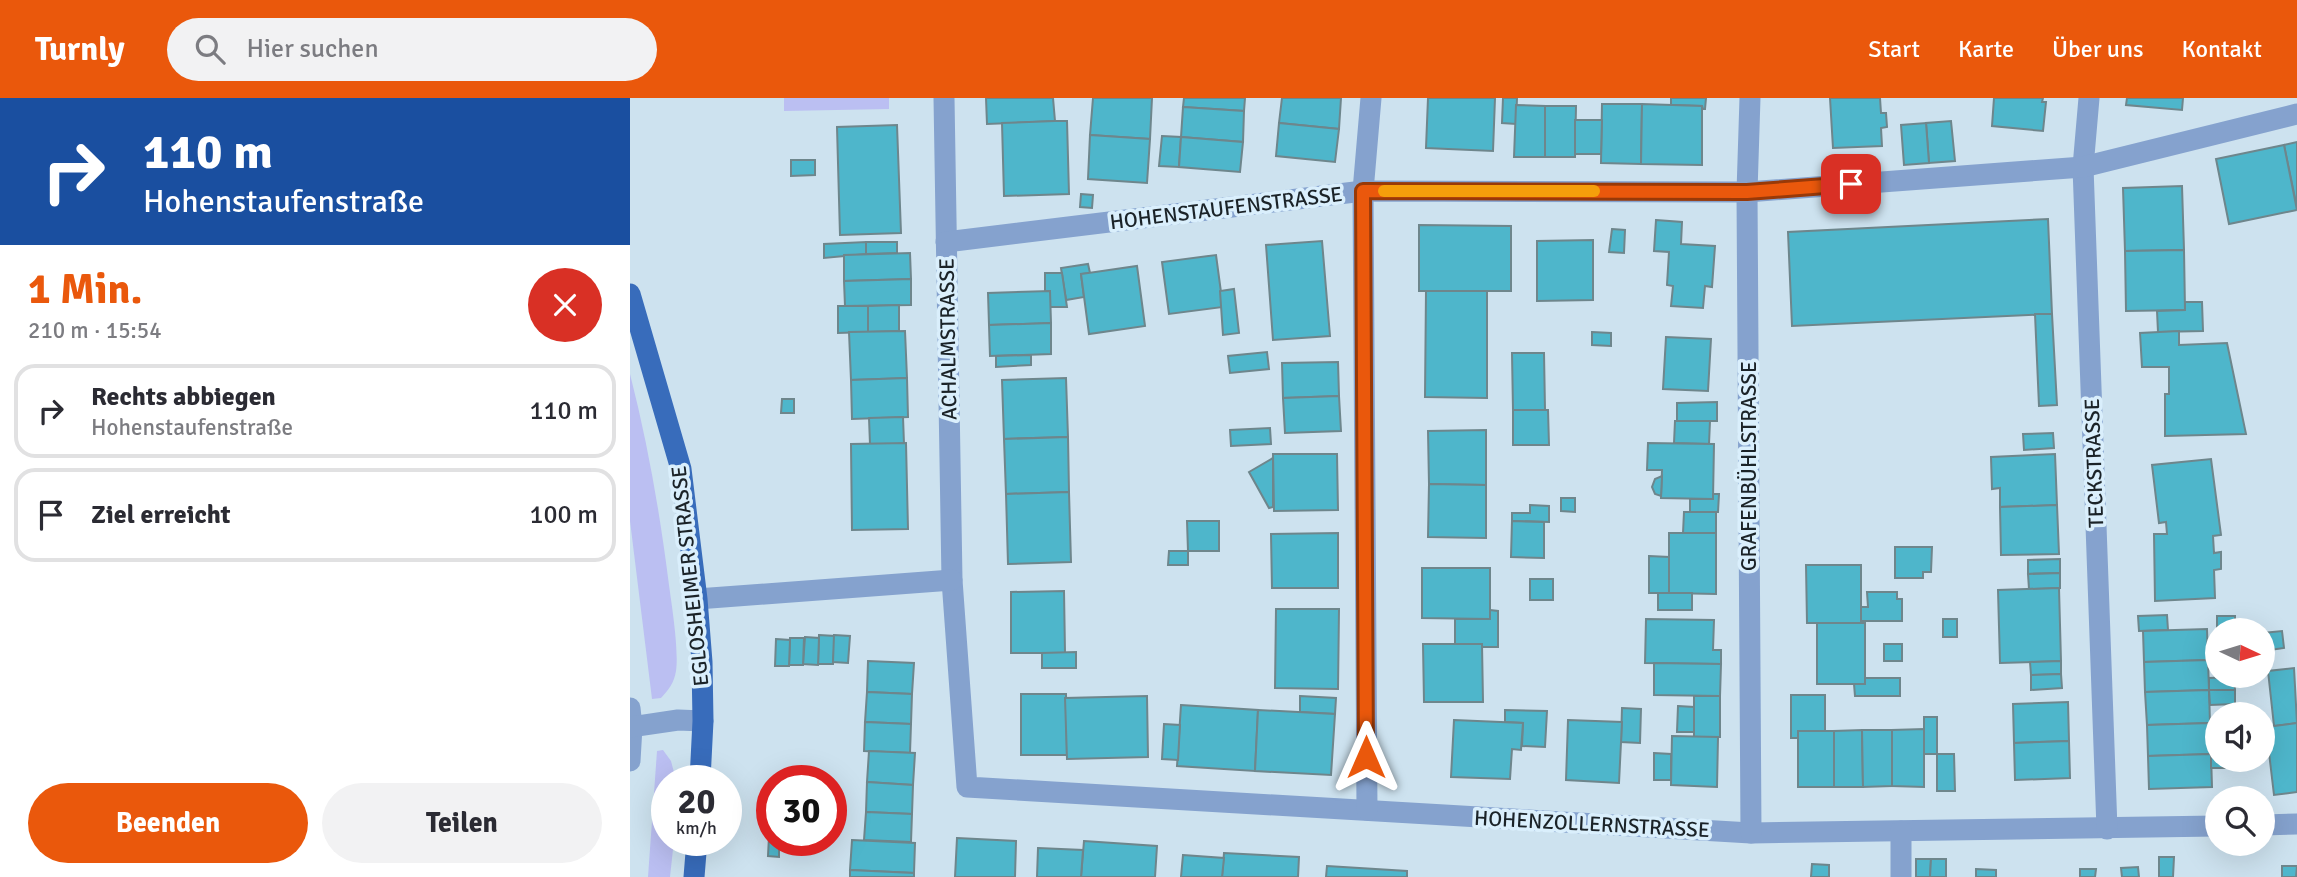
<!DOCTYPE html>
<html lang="de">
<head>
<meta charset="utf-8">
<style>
	body { margin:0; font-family:Signika,sans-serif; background:#f2f2f3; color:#2b2b33; height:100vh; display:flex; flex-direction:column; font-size:26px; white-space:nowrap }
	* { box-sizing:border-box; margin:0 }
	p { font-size:23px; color:#7c7c81 }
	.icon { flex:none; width:38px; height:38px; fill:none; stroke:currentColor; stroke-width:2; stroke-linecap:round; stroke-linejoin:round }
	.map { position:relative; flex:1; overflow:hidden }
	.panel { display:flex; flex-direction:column; background:#fff; width:630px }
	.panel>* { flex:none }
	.banner { background:#1a4fa0; color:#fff; overflow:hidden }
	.needle { width:46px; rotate:94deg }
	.fabs { position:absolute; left:1575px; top:520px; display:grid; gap:14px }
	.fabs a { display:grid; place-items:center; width:70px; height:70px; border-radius:50%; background:#fff; box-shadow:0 7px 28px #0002; font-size:35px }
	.speed { position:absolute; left:21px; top:667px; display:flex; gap:14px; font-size:35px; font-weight:700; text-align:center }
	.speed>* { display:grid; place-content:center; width:91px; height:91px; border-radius:50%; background:#fff; box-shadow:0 7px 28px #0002; line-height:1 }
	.speed small { font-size:18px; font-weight:400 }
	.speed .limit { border:10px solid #d22; background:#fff; color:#111 }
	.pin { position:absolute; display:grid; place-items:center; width:60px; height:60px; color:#fff; margin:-30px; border-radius:14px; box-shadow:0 4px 10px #0006 }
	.me { position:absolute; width:77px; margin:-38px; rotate:0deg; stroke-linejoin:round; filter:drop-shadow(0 0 5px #0008) }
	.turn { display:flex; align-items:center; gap:24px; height:147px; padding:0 28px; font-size:32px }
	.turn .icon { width:91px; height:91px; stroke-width:2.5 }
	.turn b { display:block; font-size:49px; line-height:60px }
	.round { display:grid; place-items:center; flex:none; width:74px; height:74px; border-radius:37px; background:#f2f2f3 }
	.overview { display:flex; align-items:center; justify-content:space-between; height:119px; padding:0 28px }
	h1 { font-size:42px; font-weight:700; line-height:52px; color:#ea580c }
	.action { display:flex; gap:14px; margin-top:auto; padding:14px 28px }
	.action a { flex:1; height:80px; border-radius:42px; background:#ea580c; color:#fff; font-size:28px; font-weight:700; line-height:80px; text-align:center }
	.action a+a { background:#f2f2f3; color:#2b2b33 }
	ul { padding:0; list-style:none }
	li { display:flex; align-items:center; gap:21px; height:94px; margin:0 14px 10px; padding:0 14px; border:4px solid #e1e1e2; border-radius:21px }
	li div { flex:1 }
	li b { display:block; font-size:26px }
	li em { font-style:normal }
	header { display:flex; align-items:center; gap:42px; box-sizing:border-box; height:98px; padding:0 35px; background:#ea580c; color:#fff }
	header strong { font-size:33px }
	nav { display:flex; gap:38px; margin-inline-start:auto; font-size:24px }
	.search { width:490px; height:63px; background:#f2f2f3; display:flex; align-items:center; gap:18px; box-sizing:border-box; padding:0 24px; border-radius:38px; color:#7c7c81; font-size:26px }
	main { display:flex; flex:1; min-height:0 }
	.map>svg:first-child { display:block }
	.green { fill:#bbbff2 }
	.building { fill:#4eb6cb; stroke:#6e868c; stroke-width:2 }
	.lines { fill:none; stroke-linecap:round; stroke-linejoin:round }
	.minor { stroke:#85a2ce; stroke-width:21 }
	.major { stroke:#386cbb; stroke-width:21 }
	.route-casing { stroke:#983908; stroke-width:18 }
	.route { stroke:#ea580c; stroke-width:12 }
	.slow { stroke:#f59e0b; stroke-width:12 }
	.labels { text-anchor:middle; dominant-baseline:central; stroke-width:7; stroke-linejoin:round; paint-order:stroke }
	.street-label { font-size:21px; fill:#1b2328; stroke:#daeffc }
</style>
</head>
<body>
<header>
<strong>Turnly</strong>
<div class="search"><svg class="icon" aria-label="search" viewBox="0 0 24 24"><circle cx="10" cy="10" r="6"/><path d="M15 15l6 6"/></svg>Hier suchen</div>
<nav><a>Start</a><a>Karte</a><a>Über uns</a><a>Kontakt</a></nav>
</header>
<main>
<section class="panel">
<div class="banner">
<div class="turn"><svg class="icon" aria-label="right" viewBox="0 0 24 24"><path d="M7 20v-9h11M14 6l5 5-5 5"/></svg><div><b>110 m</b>Hohenstaufenstraße</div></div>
</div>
<div class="overview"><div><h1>1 Min.</h1><p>210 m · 15:54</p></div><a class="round" style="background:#d93025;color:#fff"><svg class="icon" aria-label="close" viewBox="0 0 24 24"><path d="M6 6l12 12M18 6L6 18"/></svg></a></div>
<ul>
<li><svg class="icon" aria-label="right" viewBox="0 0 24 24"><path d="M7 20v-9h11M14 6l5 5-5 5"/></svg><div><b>Rechts abbiegen</b><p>Hohenstaufenstraße</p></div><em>110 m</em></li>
<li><svg class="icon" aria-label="arrive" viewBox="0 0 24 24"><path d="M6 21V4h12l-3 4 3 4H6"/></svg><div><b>Ziel erreicht</b></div><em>100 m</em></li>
</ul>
<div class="action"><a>Beenden</a><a>Teilen</a></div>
</section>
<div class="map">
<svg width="1667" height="779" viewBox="0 0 1667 779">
	<rect width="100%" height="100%" fill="#cde2ef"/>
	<g class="green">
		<polygon points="154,0 259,0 259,11 154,13"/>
		<path d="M0,276C18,346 30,416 39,487C42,509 49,552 46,573C44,585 39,591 31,600L22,601L0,423Z"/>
		<polygon points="33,652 41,663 46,682 37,682 37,742 44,742 40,779 18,779 27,653"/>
	</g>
	<g class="building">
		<polygon points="356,0 423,0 425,23 357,26"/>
		<polygon points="463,0 522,0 520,41 460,37"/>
		<polygon points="554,0 615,0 614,13 553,9"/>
		<polygon points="652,0 711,0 709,31 649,25"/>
		<polygon points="798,0 865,0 863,53 796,50"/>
		<polygon points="873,0 887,0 886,26 872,25"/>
		<polygon points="1041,0 1076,0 1075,11 1073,11 1072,8 1041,7"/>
		<polygon points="1200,0 1250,0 1251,15 1256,15 1257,29 1251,30 1252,48 1203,50"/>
		<polygon points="1364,0 1413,0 1412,4 1416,4 1413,33 1362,28"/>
		<polygon points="1497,0 1553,0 1552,12 1496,7"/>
		<polygon points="972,6 1012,6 1011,66 971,65"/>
		<polygon points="1012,6 1072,8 1072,67 1011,66"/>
		<polygon points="886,7 915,8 915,59 884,59"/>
		<polygon points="915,8 946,8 945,59 915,59"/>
		<polygon points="553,9 614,13 613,44 551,39"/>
		<polygon points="945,22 972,22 971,56 945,56"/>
		<polygon points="425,23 437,23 439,96 374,98 372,25"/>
		<polygon points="1321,23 1325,63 1299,65 1296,25"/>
		<polygon points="649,25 709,31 705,64 646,58"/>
		<polygon points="1296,25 1299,65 1274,67 1271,27"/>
		<polygon points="267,27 271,135 210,137 207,29"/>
		<polygon points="460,37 520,41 517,85 458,81"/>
		<polygon points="532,38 551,39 549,69 529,68"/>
		<polygon points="551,39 613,44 610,74 549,69"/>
		<polygon points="1667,44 1667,110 1654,47"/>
		<polygon points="1654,47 1667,112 1599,126 1586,61"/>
		<polygon points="161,62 185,62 185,77 161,78"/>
		<polygon points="1552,88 1554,152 1495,153 1493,90"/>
		<polygon points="451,96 463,97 462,110 450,109"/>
		<polygon points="1418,121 1422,216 1162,228 1158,134"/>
		<polygon points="1026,122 1052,124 1051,146 1085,148 1082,189 1075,188 1073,210 1041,208 1043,188 1037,187 1039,154 1024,153"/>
		<polygon points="789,127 881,128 881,193 789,193"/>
		<polygon points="982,131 995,132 994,155 979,154"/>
		<polygon points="963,142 963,202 907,203 907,143"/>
		<polygon points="692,143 700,238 643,242 636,147"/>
		<polygon points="236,144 267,144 267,155 236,156"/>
		<polygon points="236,144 236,156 194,160 194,146"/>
		<polygon points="1554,152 1555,212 1496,213 1495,153"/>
		<polygon points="280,155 281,181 214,183 214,157"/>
		<polygon points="586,157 593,209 539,216 532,164"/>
		<polygon points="458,166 460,175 451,176 454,199 436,202 431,170"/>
		<polygon points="507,168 515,228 459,236 451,176"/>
		<polygon points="415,175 432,175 437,209 420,209 420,193 415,193"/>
		<polygon points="281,181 281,207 215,208 214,183"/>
		<polygon points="604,191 609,235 593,237 590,193"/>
		<polygon points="420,193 421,225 359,227 358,195"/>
		<polygon points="796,193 857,193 857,300 795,299"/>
		<polygon points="1555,204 1572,204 1573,233 1528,234 1527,213 1555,212"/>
		<polygon points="269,207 269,233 238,234 238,208"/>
		<polygon points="208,208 238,208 238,234 208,235"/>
		<polygon points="1405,216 1422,216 1427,307 1409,308"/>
		<polygon points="421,225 421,256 360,258 359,227"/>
		<polygon points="275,233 277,280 221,282 219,234"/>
		<polygon points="1549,233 1549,247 1597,245 1616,336 1535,338 1535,296 1539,296 1539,269 1512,269 1510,235"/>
		<polygon points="962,234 981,235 981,248 962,247"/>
		<polygon points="1036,239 1081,241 1078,293 1033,291"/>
		<polygon points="637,254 639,271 600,275 598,258"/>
		<polygon points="882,255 914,255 915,312 883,312"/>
		<polygon points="401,257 401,267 366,269 366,258"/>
		<polygon points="708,264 709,298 653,300 652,265"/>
		<polygon points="277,280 278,319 222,321 221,282"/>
		<polygon points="436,280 438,339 374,341 372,282"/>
		<polygon points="709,298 711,333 655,335 653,300"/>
		<polygon points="152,301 164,301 164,315 151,315"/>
		<polygon points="1087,304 1087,323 1047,323 1047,305"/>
		<polygon points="883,312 918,312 919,347 883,347"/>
		<polygon points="273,319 274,346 240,346 239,320"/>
		<polygon points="1045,323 1080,323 1079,346 1044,345"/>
		<polygon points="640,330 641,346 601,348 600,332"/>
		<polygon points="856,332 856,387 799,386 798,333"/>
		<polygon points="1423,335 1424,350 1394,352 1393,336"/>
		<polygon points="438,339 439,394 376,396 374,341"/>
		<polygon points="276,345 278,431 222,432 221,346"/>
		<polygon points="1018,345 1084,346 1083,401 1031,400 1032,372 1017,372"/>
		<polygon points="643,356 707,356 708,412 644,413"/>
		<polygon points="1425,356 1427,407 1370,409 1370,390 1362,391 1361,359"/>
		<polygon points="643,360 643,409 639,410 619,374"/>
		<polygon points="1581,361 1591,437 1583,438 1584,455 1591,454 1591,471 1584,472 1585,500 1525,503 1524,436 1537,436 1536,424 1529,425 1522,367"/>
		<polygon points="1032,378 1031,398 1025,396 1022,389 1025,381"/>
		<polygon points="799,386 856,387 856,440 798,439"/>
		<polygon points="439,394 441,464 378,466 376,396"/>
		<polygon points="1083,396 1089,396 1088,414 1060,414 1060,401 1083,401"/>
		<polygon points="931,400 945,400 945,414 931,413"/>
		<polygon points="900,407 919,408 919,424 882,423 882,415 900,415"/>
		<polygon points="1427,407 1429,456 1371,457 1370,409"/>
		<polygon points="1054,414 1086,414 1086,435 1053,435"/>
		<polygon points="557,423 589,423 589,453 558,453"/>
		<polygon points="882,423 914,424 914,460 881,459"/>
		<polygon points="708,435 708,490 642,490 641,436"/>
		<polygon points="1039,435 1086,435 1086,496 1039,495"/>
		<polygon points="1265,449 1302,449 1301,474 1293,474 1293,480 1265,480"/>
		<polygon points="539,453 558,453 558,467 538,467"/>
		<polygon points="1019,458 1039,459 1039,495 1019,495"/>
		<polygon points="1430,461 1430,475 1398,476 1398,462"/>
		<polygon points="1176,467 1231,467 1231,525 1177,525"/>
		<polygon points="792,470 860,470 860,521 792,520"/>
		<polygon points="1430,475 1430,490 1399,491 1398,476"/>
		<rect x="900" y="481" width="23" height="21"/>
		<polygon points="1429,490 1431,563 1370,565 1368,492"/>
		<polygon points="434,493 435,555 381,555 381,494"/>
		<polygon points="1237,494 1267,494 1267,501 1272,501 1272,523 1231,523 1231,509 1238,509"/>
		<rect x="1028" y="495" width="34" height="17"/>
		<polygon points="646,511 709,511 708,591 645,590"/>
		<polygon points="860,512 868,513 868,549 852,549 852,546 825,546 825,521 860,521"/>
		<polygon points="1537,517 1538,532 1509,533 1508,518"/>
		<rect x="1587" y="518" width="18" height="14"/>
		<polygon points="1016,521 1084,522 1083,552 1091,552 1091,566 1015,565"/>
		<rect x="1313" y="521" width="14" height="18"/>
		<rect x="1187" y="525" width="48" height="61"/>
		<polygon points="1577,531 1578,562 1514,564 1513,533"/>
		<polygon points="1652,533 1654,550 1633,553 1633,535"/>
		<polygon points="189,537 205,538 203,566 188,566"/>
		<polygon points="204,537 220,538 218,565 203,564"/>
		<polygon points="175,539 189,540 188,567 173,566"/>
		<polygon points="160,540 174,540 173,567 159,567"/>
		<polygon points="146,541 160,542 159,568 145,568"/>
		<polygon points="793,546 852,546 853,604 794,604"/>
		<rect x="1254" y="546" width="18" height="17"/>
		<polygon points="446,554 446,570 412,570 412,555"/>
		<polygon points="1578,562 1579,592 1515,594 1514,564"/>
		<polygon points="238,563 284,565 282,596 237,594"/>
		<polygon points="1431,563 1431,576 1401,577 1400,564"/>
		<polygon points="1024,565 1091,566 1090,598 1024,597"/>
		<polygon points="1664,570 1667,625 1644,628 1638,573"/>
		<polygon points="1431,576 1432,590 1401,592 1401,577"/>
		<polygon points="1604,579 1605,592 1579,592 1579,580"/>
		<polygon points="1235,580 1270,580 1270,598 1225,598 1224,586 1235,586"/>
		<polygon points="1579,592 1580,625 1517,627 1515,594"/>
		<polygon points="1579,592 1605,592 1605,606 1580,607"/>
		<polygon points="237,594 282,596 281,626 235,624"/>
		<polygon points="391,596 436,596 437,657 391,657"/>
		<polygon points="1161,597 1195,597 1195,634 1168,633 1168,640 1161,640"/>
		<polygon points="517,598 518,659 437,661 435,600"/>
		<polygon points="670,598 706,600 705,616 670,614"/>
		<rect x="1064" y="598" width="26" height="41"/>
		<polygon points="1438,604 1439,643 1384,645 1383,606"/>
		<polygon points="551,607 628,612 625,673 547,668"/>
		<polygon points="1048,608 1064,609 1064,634 1047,634"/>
		<polygon points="992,610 1011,611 1010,645 991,644"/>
		<polygon points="628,612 705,616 701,677 625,673"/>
		<polygon points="875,612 917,613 915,649 892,648 893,625 875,624"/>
		<rect x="1294" y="619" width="13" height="37"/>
		<polygon points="824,622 893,625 891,652 882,651 880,681 821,679"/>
		<polygon points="938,622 992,624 989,685 936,682"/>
		<polygon points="235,624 281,626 280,655 234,653"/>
		<polygon points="1580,625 1581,656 1518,658 1517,627"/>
		<polygon points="1667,625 1667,694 1644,697 1636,629"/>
		<polygon points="534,626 550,627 548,662 532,661"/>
		<polygon points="1294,631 1294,689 1262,688 1262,632"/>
		<polygon points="1232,632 1233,689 1204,689 1204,633"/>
		<polygon points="1232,632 1262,632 1262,688 1233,689"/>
		<rect x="1168" y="633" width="36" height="56"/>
		<polygon points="1042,638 1088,639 1087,689 1041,687"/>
		<polygon points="1439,643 1440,680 1385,682 1384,645"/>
		<polygon points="239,653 285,655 283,687 237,684"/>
		<polygon points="1024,655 1041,656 1041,682 1024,682"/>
		<polygon points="1307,656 1324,656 1325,693 1307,693"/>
		<polygon points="1581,656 1582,689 1519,691 1518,658"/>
		<polygon points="1581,656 1587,656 1587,662 1607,662 1608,670 1581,670"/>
		<polygon points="237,684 283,687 282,716 236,714"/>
		<polygon points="236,714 282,716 281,744 234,742"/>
		<polygon points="139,738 142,739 142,742 149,742 149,759 138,758"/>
		<polygon points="327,740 386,743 385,779 325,779"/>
		<polygon points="222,742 285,745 284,775 220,772"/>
		<polygon points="454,743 527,748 525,779 451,779"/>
		<polygon points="408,750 453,752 451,779 407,779"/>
		<polygon points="594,755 669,759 668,779 592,779"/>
		<polygon points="553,757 594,760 592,779 551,779"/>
		<polygon points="1529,759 1544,759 1543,779 1529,779"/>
		<polygon points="1286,761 1301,761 1300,779 1286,779"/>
		<polygon points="1301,761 1316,761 1316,779 1300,779"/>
		<polygon points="1182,766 1199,767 1199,779 1181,779"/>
		<polygon points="697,768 777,773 777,779 696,779"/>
		<polygon points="1652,768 1667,768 1666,779 1652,779"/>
		<polygon points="1508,769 1509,779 1492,779 1491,770"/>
		<polygon points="1346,771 1366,772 1366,779 1346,779"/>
		<polygon points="1450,771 1466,771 1465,779 1450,779"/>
		<polygon points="220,772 284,775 284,779 220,779"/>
	</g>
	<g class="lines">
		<g class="minor">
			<polyline points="314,0 322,482 337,689 1121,735 1587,728"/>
			<polyline points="1120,0 1117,94 1121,735"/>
			<polyline points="1459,0 1453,69 1477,731"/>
			<polyline points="316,144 733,93 1117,94 1453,69 1667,16"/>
			<polyline points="67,501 322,482"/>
			<polyline points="0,610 2,629 0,663"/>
			<polyline points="0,629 48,622 73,623"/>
			<polyline points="737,712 733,93 741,0"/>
			<polyline points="1633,727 1667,726"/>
			<polyline points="1271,779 1271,733"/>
		</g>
		<g class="major">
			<polyline points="0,196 51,371 67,501 72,564 73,623 70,682"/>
			<polyline points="64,779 67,742"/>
		</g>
	</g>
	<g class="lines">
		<g class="route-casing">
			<polyline id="route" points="736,659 733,93 1117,94 1221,86"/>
		</g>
		<use href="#route" class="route"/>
		<polyline class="slow" points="754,93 964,93"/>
	</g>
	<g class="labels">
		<g class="street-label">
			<text transform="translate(596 110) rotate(-7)">HOHENSTAUFENSTRASSE</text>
			<text transform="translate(318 241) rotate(-91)">ACHALMSTRASSE</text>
			<text transform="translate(1464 365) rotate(-92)">TECKSTRASSE</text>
			<text transform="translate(1119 368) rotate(-90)">GRAFENBÜHLSTRASSE</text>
			<text transform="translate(60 478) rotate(-96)">EGLOSHEIMER STRASSE</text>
			<text transform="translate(962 726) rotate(3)">HOHENZOLLERNSTRASSE</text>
		</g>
	</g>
</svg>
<div class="fabs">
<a><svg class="needle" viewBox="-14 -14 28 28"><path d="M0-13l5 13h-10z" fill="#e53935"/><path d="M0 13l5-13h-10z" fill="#7c7c81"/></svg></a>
<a><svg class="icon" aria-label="sound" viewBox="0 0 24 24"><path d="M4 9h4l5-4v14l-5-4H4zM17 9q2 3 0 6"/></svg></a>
<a><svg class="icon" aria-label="search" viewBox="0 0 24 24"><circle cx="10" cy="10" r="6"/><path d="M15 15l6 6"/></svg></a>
</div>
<div class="speed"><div>20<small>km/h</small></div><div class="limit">30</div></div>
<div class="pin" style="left:1221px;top:86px;background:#d93025"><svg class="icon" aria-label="arrive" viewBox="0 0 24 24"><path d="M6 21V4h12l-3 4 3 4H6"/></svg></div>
<svg class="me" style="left:736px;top:659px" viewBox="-20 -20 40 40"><path d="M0-17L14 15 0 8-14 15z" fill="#ea580c" stroke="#fff" stroke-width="4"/></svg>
</div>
</main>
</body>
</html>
